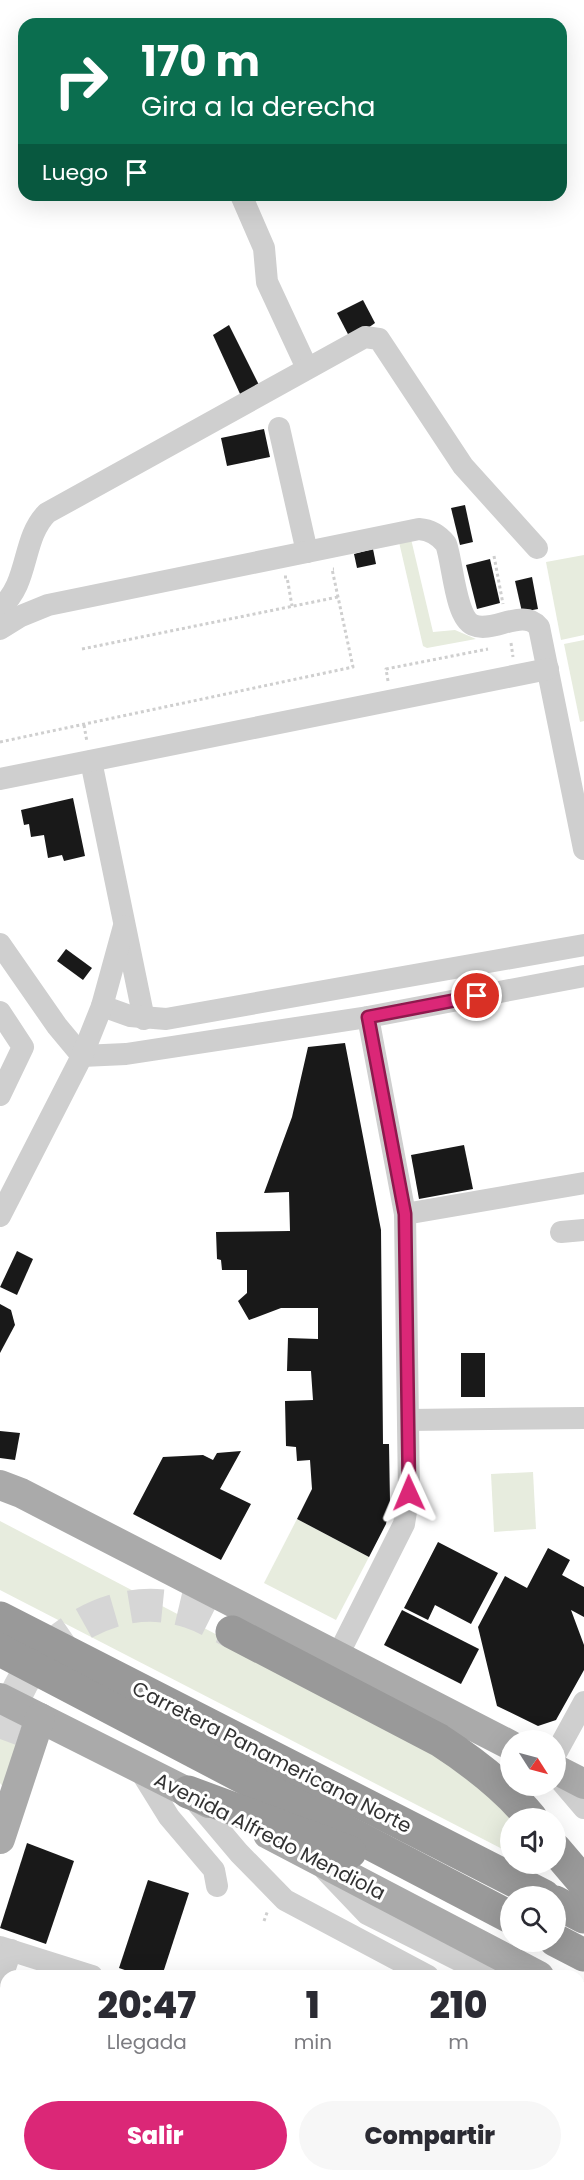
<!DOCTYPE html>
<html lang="es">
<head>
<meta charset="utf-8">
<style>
	body { margin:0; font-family:Poppins,sans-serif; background:#f7f7f7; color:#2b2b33; height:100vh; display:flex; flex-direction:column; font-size:22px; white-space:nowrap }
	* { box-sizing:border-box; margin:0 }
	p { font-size:20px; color:#7c7c81 }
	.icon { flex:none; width:33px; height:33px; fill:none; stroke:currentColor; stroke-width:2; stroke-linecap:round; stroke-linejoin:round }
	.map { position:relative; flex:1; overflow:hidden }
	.panel { position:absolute; left:0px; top:1970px; width:585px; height:212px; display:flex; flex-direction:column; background:#fff; border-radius:18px 18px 0 0; box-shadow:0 6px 24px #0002 }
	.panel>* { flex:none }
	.guide { position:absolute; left:18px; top:18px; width:549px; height:183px; border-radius:18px; box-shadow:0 6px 24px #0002; background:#0b6e4f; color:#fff; overflow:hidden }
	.needle { width:39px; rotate:126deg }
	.buttons { position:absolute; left:500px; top:1730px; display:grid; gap:12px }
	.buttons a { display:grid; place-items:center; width:66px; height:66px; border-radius:50%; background:#fff; box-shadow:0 6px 24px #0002; font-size:30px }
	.pin { position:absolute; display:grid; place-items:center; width:51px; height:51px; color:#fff; margin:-26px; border:3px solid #fff; border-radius:50%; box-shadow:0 2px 6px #0007 }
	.me { position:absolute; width:66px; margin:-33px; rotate:359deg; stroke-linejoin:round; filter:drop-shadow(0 0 4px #0008) }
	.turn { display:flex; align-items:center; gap:21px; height:126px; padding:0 24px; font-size:27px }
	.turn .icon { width:78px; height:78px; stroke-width:2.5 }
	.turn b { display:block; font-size:42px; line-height:51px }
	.then { display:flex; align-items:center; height:57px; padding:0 24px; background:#0003; gap:12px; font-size:22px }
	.eta { display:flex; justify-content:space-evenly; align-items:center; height:102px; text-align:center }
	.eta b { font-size:36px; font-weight:800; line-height:42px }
	.button { display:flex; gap:12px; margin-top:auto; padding:12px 24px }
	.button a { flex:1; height:69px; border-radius:36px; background:#db2777; color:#fff; font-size:24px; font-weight:800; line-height:69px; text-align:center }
	.button a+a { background:#f7f7f7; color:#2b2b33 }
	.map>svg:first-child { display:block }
	.green { fill:#e7ecde }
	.building { fill:#191919 }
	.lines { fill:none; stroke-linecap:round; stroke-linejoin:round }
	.highway-tunnel { stroke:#d6d6d6; stroke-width:33; stroke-dasharray:33 16; stroke-linecap:butt }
	.path { stroke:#cfcfcf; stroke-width:3; stroke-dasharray:3 3; stroke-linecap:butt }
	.minor { stroke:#cfcfcf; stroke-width:22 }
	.major { stroke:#aaa; stroke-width:30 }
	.highway { stroke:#999; stroke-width:33 }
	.route-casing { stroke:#8e194d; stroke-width:15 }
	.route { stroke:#db2777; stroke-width:10 }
	.labels { text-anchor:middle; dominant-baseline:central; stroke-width:6; stroke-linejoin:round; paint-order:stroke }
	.street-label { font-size:20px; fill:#323232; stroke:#fff }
</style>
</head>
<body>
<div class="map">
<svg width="584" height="2180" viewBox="0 0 584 2180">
	<rect width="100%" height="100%" fill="#fff"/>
	<g class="green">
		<polygon points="411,539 433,632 455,630 476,639 427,648 423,646 399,542"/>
		<polygon points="584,555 584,635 561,640 546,562"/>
		<polygon points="584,640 584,721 580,722 564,644"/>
		<polygon points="533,1472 536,1529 494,1532 491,1474"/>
		<polygon points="297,1519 369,1557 336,1620 264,1583"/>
		<polygon points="0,1521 452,1758 510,1818 510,1853 0,1590"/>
		<polygon points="0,1726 21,1735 3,1787 0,1783"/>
	</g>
	<g class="building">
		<polygon points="363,300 375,323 351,340 337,313"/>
		<polygon points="229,325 259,385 241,396 213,335"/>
		<polygon points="264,429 270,457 227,466 221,438"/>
		<polygon points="465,505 473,542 460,545 451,508"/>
		<polygon points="373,549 376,564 357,568 354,554"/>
		<polygon points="490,559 500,603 477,609 466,565"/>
		<polygon points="532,577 538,609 522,612 515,581"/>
		<polygon points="73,798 85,856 64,861 62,855 48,858 44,835 31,837 29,824 24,825 21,810"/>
		<polygon points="66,949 92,968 83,980 57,961"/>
		<polygon points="345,1043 381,1230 383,1444 389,1444 390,1502 386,1524 369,1557 297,1519 312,1489 310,1460 297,1461 296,1447 286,1446 285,1401 313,1400 311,1371 287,1371 288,1338 318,1339 318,1308 281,1308 249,1320 238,1301 247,1293 247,1270 222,1270 221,1260 217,1259 216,1232 290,1231 289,1192 264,1193 292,1117 308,1047"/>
		<polygon points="464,1145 473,1189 419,1199 411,1155"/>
		<polygon points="17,1251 33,1259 17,1295 0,1287"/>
		<polygon points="0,1304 11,1310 15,1325 0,1353"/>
		<rect x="461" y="1353" width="24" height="44"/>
		<polygon points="0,1431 20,1433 15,1460 0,1458"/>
		<polygon points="241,1451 220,1489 251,1504 221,1560 133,1514 163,1457 203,1455 213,1460 217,1453"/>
		<polygon points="438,1542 498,1573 471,1624 435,1605 428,1620 404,1608"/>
		<polygon points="548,1548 570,1560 562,1575 584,1587 584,1617 571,1610 584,1645 584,1670 556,1720 538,1726 497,1706 478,1627 505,1576 527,1588"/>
		<polygon points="402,1610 479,1649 461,1684 384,1645"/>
		<polygon points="27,1843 74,1861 46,1944 0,1928"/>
		<polygon points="148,1880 189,1893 162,1976 142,1976 119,1968"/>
		<polygon points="6,2104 6,2175 135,2175 133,2180 0,2180 0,2107 4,2109"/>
		<polygon points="285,2175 507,2175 506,2180 310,2180"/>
	</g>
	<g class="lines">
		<path class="highway-tunnel" d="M0,1739C8,1717 15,1691 29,1672C66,1622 129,1591 190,1612C205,1617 218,1625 232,1632"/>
		<g class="path">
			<polyline points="494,556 503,604"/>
			<polyline points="284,577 287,577 292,606"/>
			<polyline points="511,643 513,657"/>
			<polyline points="82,649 338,597"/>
			<polyline points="388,681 386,669 488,649"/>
			<polyline points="84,725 87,742"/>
			<polyline points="0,742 353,667 332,569 334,569"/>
			<polyline points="264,1921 268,1910"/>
			<polyline points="543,2180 543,2175"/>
		</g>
		<g class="minor">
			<polyline points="241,195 264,248 267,282 307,368"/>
			<polyline points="279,428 307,552"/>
			<path d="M0,608C30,583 21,539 47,513L365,337L379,339L463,466L537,548"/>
			<path d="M0,629L21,616L48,605L419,529C431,530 439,535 446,544C453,563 455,617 473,625C493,634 523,607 539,627L584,849"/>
			<polyline points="91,761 144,1019"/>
			<polyline points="0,779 548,669"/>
			<polyline points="0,944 57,1026 82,1056"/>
			<polyline points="102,1006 130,1016 166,1019 584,945"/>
			<polyline points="0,1012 23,1047 0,1095"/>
			<polyline points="82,1056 126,1054 368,1017 584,976"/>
			<polyline points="405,1214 584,1183"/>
			<polyline points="0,1216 82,1056 102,1006 124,926"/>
			<polyline points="561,1232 584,1230"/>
			<polyline points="408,1420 584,1418"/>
			<polyline points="338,1655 404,1524 409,1493 405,1214 368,1017"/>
			<polyline points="555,1755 584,1702"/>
			<polyline points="138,1767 169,1817 214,1870 217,1886"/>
			<polyline points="555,1774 584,1808"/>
			<polyline points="191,1796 239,1853 285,1900 428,1976"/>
			<polyline points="326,1871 367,1914 490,1976"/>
			<polyline points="0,1947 92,1976"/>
			<polyline points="0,2008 4,1971 11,1950"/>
			<polyline points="579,2020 584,2023"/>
			<polyline points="579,2066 584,2068"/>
			<polyline points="579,2162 584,2164"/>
		</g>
		<g class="major">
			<polyline points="0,1485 21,1493 510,1745"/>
			<polyline points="0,1698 209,1803"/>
			<polyline points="555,1769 584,1784"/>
			<polyline points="268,1834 539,1976"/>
			<polyline points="0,1839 40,1718"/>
			<polyline points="579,1996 584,1999"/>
		</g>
		<g class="highway">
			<polyline points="0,1618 544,1896"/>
			<path d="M232,1632L439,1740C473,1762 505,1786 531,1818"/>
			<polyline points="0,1650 510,1917"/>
			<polyline points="188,1792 350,1852"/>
			<polyline points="555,1849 584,1883"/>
			<polyline points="555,1902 584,1917"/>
			<polyline points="555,1940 584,1955"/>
		</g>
	</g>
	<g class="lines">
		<g class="route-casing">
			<polyline id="route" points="409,1493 405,1214 368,1017 477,996"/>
		</g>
		<use href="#route" class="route"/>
	</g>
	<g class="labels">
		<g class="street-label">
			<text transform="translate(272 1757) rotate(27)">Carretera Panamericana Norte</text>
			<text transform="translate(270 1836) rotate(27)">Avenida Alfredo Mendiola</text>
		</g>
	</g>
</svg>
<div class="buttons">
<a><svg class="needle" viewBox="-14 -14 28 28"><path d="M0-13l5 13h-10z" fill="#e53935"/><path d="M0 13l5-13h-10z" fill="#7c7c81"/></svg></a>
<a><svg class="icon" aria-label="sound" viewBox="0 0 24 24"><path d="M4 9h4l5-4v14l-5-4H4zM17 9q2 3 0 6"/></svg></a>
<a><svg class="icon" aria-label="search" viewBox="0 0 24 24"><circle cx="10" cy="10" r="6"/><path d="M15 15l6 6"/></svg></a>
</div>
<div class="pin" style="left:477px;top:996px;background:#d93025"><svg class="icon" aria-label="arrive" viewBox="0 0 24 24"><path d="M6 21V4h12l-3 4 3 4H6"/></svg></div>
<svg class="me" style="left:409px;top:1493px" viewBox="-20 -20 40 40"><path d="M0-17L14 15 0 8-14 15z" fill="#db2777" stroke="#fff" stroke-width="4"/></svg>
<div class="guide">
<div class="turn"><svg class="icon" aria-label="right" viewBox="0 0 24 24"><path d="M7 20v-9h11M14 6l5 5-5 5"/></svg><div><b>170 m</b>Gira a la derecha</div></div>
<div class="then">Luego<svg class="icon" aria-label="arrive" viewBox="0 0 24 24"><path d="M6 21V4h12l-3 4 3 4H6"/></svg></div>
</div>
<section class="panel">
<div class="eta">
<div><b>20:47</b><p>Llegada</p></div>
<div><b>1</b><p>min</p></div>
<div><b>210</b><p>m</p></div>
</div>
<div class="button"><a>Salir</a><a>Compartir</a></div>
</section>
</div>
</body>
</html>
